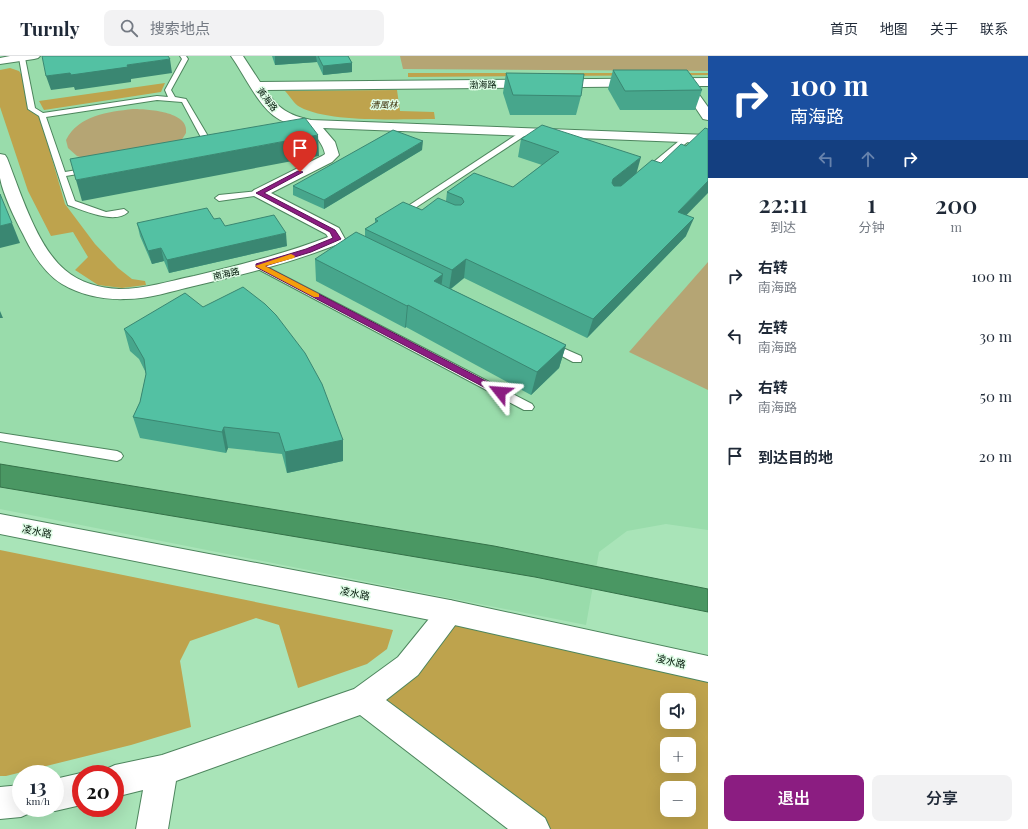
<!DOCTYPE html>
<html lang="zh">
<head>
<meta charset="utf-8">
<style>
	body { margin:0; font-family:"Playfair Display","Noto Sans SC",serif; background:#f2f2f3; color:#1f2937; height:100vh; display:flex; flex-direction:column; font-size:15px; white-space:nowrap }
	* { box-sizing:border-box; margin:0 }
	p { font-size:13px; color:#747a83 }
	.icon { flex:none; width:22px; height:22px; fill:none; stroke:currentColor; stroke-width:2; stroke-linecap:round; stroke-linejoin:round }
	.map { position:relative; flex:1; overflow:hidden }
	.panel { display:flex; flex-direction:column; background:#fff; width:320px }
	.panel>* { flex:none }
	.top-card { background:#1a4fa0; color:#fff; overflow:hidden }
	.buttons { position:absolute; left:660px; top:637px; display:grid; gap:8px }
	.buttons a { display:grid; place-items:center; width:36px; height:36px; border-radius:8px; background:#fff; box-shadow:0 4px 16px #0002; font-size:20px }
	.speed { position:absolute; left:12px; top:709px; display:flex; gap:8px; font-size:20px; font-weight:700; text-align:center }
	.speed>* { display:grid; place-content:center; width:52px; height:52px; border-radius:50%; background:#fff; box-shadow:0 4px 16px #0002; line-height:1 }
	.speed small { font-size:10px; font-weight:400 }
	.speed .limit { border:6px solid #d22; background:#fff; color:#111 }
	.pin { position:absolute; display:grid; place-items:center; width:34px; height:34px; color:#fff; margin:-41px -17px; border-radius:50% 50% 50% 0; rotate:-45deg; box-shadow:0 0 4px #0007 }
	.pin .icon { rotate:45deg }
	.me { position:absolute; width:44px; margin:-22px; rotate:298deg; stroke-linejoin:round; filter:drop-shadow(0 0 3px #0008) }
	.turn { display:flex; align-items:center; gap:14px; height:84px; padding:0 16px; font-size:18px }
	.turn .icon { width:52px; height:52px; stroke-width:2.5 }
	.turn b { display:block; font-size:28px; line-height:34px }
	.lanes { display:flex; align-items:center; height:38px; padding:0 16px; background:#0003; justify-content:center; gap:20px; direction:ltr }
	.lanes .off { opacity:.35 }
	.eta { display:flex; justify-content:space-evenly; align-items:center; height:68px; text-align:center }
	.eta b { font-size:24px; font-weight:600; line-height:28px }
	.cta { display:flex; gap:8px; margin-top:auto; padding:8px 16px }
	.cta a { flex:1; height:46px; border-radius:8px; background:#8b1d81; color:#fff; font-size:16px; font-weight:600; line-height:46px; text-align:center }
	.cta a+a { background:#f2f2f3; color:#1f2937 }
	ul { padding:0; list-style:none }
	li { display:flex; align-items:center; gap:12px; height:60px; padding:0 16px }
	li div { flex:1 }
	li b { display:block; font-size:15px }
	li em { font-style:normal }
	header { display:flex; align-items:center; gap:24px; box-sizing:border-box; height:56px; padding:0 20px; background:#fff; border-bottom:1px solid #e0e1e3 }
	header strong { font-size:19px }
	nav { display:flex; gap:22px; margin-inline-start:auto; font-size:14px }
	.search { width:280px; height:36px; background:#f2f2f3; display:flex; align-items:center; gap:10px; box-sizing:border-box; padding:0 14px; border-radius:8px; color:#747a83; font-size:15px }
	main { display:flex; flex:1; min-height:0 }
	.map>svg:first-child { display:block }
	.built { fill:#99dcab }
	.green { fill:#b5a574 }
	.forest { fill:#bea34d; fill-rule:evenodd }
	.water { fill:#4a9763; stroke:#347148 }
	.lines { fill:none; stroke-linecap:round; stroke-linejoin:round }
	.service-casing { stroke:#4d855d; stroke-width:2 }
	.minor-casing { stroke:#4d855d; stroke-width:2 }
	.secondary-casing { stroke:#4d855d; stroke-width:2 }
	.service { fill:#fff; fill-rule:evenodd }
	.minor { fill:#fff; fill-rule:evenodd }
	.secondary { fill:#fff; fill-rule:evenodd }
	.wall { fill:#47a68c }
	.shaded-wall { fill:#3a8772 }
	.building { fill:#53c1a3; stroke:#3a8772 }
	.route { fill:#8b1d81; stroke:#5a1354 }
	.slow { fill:#f59e0b }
	.labels { text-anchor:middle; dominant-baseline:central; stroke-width:3; stroke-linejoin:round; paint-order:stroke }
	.far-street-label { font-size:9px; fill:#021809; stroke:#e0fde7 }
	.far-park-label { font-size:9px; font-style:italic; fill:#453a14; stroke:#e0fde7 }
	.street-label { font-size:10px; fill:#021809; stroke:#e0fde7 }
</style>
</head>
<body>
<header>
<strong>Turnly</strong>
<div class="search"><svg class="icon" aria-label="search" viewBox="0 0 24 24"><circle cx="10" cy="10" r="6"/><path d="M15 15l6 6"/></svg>搜索地点</div>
<nav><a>首页</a><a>地图</a><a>关于</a><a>联系</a></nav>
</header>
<main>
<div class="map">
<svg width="708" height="773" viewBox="0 0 708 773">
	<rect width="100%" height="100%" fill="#a9e4b8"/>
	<polygon class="built" points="0,0 708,0 708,474 666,468 627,475 599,496 586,569 0,453"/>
	<g class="green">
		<polygon points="400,0 708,0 708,15 403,13"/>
		<path d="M133,53C146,53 190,55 186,77C185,79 182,83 181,85L93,105L77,100L68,92L66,84C79,59 108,56 133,53Z"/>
		<polygon points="708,206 708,334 629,296"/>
	</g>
	<g class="forest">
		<polygon points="10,12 19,15 23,21 30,54 40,61 65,148 95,188 118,212 132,223 145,225 146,229 122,232 98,229 75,214 88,201 73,176 51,180 28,135 0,51 0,14"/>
		<polygon points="408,17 708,17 708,19 408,21"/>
		<polygon points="165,27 161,36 44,54 39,45"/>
		<path d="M397,34L400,55L434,56L435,63C400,63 329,67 300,51C294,48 290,40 285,35Z"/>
		<polygon points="0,494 393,574 387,593 367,608 298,632 279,569 256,562 190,585 180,605 191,671 131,689 6,720 0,720"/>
		<path d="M450,556L708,619V773H539L363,644ZM667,644H689V666H667ZM667,688H689V710H667ZM667,732H689V754H667Z"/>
	</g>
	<polygon class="water" points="0,408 494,490 708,533 708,556 535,521 0,431"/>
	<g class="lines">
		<g class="service-casing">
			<g id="service">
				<path d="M22,0L25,2L35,52L43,57L157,40L168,41L165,34L182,3L180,0H186L188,3L171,34L175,41L186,43L212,87L204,95H198V91L204,87L182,46L157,44L46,61L65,116L89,112L93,114L89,116L66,120L75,145L106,156L124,153L128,156C115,169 83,154 68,149L39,60L28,53L19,2Z"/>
				<polygon points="525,73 531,73 532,75 409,156 406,157 402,154"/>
				<polygon points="685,80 691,80 692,82 650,118 644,118 644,114"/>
				<polygon points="259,135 263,137 262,139 219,145 215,142 219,139"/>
				<polygon points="259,207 532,348 534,351 532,354 524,354 256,212 254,210"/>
				<polygon points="549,286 581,300 582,303 581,306 573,306 545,291 544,289 545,287"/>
				<polygon points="0,377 117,395 121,397 123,400 121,403 117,405 0,385"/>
			</g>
		</g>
		<g class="minor-casing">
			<g id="minor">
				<polygon points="10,0 40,0 38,2 34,3 0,8 0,2"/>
				<path d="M231,0H243L260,26L708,22V30H693L708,51V64L703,63L681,30L265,34C279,53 288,59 311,64L708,79V87L323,72L335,86L339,99L332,106L271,137L339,172L345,183L343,186C295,206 245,218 194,230C172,235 149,243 126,243C104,244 80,239 62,228C44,217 32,197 23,178C15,163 3,138 0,122C0,114 0,105 0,98L5,99L7,102C20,135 37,191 65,214C80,227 100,232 119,233C145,233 169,225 194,220C239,209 284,198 328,181L326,178L254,140L251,137L254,134L322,100L325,98C324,90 313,74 306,71C297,67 285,68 277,62C258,50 244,18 231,0Z"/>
				<polygon points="450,544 459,548 463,556 459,564 418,619 386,644 545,762 550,773 508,773 360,659 176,725 168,773 136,773 143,734 115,741 115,718 102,718 104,714 115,709 162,699 354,633 398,601 441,548"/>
				<polygon points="81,717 83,718 81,718 81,749 55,755 48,752 55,752 55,723"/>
				<polygon points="21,729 21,752 34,752 32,756 21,761 0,763 0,731"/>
			</g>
		</g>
		<g class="secondary-casing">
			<polygon id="secondary" points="0,458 450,544 708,600 708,626 450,568 0,478"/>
		</g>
		<use href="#service" class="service"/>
		<use href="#minor" class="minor"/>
		<use href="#secondary" class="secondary"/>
	</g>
	<g class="wall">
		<polygon points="272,0 348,0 352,7 352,16 323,19 317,6 275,9"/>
		<polygon points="613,14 702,34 695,54 620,54 608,33"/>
		<polygon points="506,17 581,40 576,59 510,59 503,37"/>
		<polygon points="521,83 636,117 686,159 686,180 587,282 464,222 451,233 566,289 559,312 531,339 406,271 405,272 316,225 315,203 365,181 365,173 375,167 375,163 422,154 446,145 447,136 513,131 542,109 518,101"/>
		<polygon points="422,94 324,153 293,139 293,130"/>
		<polygon points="214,163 225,170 287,190 169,217 164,205 152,208 140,180 137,167"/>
		<polygon points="124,273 343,384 343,405 287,417 282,398 228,392 226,397 140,382 133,361 140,346 146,318 145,315 139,303 130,295"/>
	</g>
	<g class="shaded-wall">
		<polygon points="275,0 316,0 317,6 275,9"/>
		<polygon points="170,3 172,17 131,23 131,26 75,34 74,31 51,34 46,20"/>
		<polygon points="352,7 352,16 323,19 323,10"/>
		<polygon points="318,79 319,100 82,145 76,124"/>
		<polygon points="423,85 422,94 324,153 324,144"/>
		<polygon points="641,101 636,119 608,142 613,123"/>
		<polygon points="708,125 708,137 671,175 678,156"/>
		<polygon points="694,162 686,180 587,282 593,263"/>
		<polygon points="12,167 20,187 0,192 0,170"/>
		<polygon points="286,177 287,190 169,217 167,204"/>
		<polygon points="161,192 164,205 152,208 148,195"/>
		<polygon points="466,203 464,222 449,234 452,214"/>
		<polygon points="443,218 440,240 434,225"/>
		<polygon points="408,249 406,271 405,272 407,250"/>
		<polygon points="0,255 3,262 0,262"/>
		<polygon points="566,289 559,312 531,339 537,316"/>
		<polygon points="224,371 228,392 226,397 222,376"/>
		<polygon points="343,384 343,405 287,417 285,396"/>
	</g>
	<g class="building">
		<polygon points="42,0 168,0 170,3 127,9 128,11 71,19 70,17 46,20"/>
		<polygon points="318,0 348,0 352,7 323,10"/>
		<polygon points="613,14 687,14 702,34 625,35"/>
		<polygon points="506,17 584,18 581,40 513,39"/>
		<polygon points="305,62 318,79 76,124 70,103"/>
		<polygon points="542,69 641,101 613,123 612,127 614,130 621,130 652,104 661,107 681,88 686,90 705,72 708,73 708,125 678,156 694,162 593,263 466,203 452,214 365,173 378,165 375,163 403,146 422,154 438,142 455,149 461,149 464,146 462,142 447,136 474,117 513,131 559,96 521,83"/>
		<polygon points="393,74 423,85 324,144 293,130"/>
		<polygon points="0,138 12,167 0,170"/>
		<polygon points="207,152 214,163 220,162 225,170 274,159 286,177 167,204 161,192 148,195 137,167"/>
		<polygon points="356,176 443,218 434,225 566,289 537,316 408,249 407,250 315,203"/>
		<polygon points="243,231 265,248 276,259 305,297 322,328 343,384 285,396 279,377 224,371 222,376 133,361 140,346 146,318 144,303 132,282 124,273 185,237 203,251"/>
	</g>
	<polygon class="route" points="298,115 303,116 264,137 335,174 341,183 311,196 265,210 503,334 504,336 503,338 497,338 256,211 256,208 306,193 333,182 330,176 256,137"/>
	<polygon class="slow" points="291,198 295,200 294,202 265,210 319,238 319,241 314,241 255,210"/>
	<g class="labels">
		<g class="far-street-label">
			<text transform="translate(483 28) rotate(-1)">渤海路</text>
			<text transform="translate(268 43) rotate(52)">黃海路</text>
			<text transform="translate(226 217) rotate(-13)">南海路</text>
		</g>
		<g class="far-park-label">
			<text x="384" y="48">清風林</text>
		</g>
		<g class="street-label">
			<text transform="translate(37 475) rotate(11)">凌水路</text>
			<text transform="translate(355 537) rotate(11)">凌水路</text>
			<text transform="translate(671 605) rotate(13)">凌水路</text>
		</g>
	</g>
</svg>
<div class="buttons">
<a><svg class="icon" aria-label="sound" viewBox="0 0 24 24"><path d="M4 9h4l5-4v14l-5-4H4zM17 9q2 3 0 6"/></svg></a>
<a>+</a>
<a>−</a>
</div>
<div class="speed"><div>13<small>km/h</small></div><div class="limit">20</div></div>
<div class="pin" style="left:300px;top:116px;background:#d93025"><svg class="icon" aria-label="arrive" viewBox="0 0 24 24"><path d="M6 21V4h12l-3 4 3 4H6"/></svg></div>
<svg class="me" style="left:500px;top:336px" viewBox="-20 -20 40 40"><path d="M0-17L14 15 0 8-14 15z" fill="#8b1d81" stroke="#fff" stroke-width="4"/></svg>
</div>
<section class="panel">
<div class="top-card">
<div class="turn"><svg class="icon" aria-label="right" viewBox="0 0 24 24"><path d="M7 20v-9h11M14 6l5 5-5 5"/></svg><div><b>100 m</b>南海路</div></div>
<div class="lanes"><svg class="icon off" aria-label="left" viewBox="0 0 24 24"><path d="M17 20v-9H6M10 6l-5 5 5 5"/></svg><svg class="icon off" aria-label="ahead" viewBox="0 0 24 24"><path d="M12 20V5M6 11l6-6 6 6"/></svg><svg class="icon" aria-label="right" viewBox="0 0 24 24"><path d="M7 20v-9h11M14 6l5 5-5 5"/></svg></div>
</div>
<div class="eta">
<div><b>22:11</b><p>到达</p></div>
<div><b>1</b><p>分钟</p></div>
<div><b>200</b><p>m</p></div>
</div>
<ul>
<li><svg class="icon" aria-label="right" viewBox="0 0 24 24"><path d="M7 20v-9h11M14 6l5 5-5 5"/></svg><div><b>右转</b><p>南海路</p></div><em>100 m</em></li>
<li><svg class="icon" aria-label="left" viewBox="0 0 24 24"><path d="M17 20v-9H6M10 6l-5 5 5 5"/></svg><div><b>左转</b><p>南海路</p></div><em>30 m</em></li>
<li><svg class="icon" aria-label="right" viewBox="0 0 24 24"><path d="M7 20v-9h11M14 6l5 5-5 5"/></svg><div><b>右转</b><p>南海路</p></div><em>50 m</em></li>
<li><svg class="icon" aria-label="arrive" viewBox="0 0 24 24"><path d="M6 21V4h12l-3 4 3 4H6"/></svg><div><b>到达目的地</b></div><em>20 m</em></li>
</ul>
<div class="cta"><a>退出</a><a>分享</a></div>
</section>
</main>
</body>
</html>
